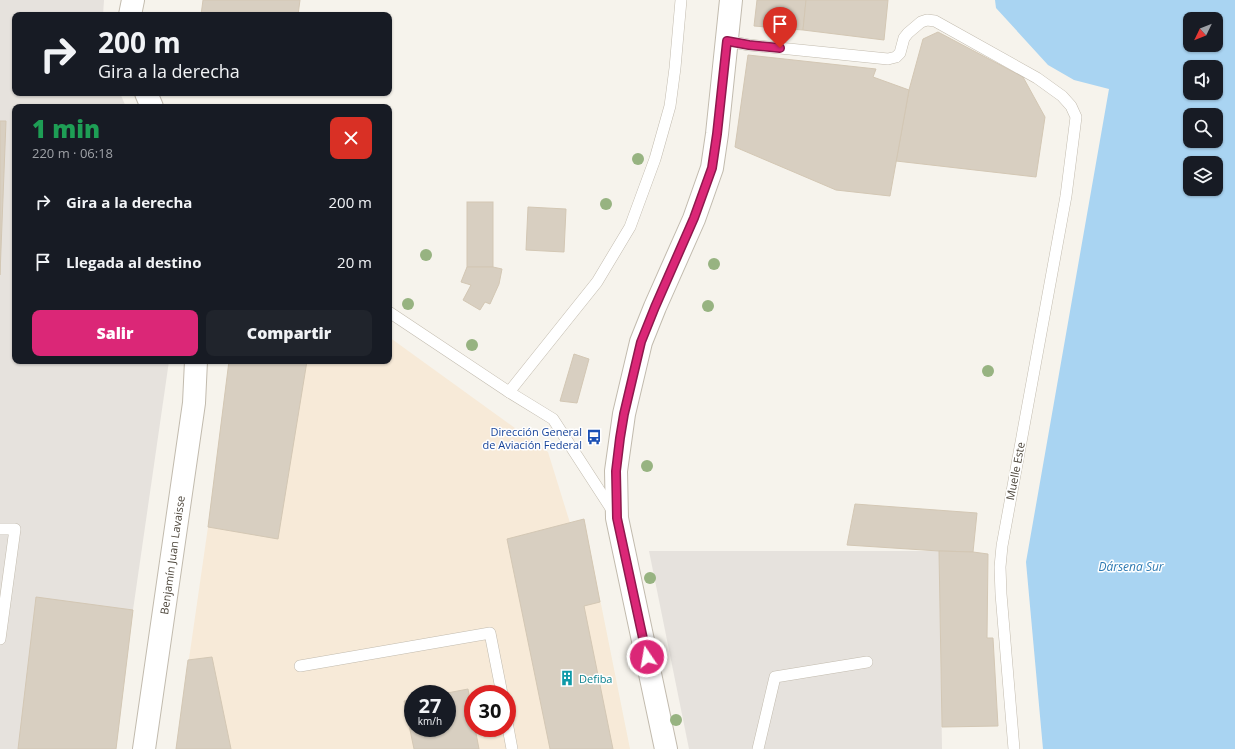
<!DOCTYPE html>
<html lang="es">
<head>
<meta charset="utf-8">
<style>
	body { margin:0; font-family:"Open Sans",sans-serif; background:#20242c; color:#f1f3f6; height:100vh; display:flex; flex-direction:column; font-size:15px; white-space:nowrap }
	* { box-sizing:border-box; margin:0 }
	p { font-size:13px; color:#9ea1a6 }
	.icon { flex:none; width:22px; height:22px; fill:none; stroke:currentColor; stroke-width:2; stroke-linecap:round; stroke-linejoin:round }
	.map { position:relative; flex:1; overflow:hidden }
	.panel { position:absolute; left:12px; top:104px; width:380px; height:260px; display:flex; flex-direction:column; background:#171b24; border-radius:8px; box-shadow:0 1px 3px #0004 }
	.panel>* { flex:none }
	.guide { position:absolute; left:12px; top:12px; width:380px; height:84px; border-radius:8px; box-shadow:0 1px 3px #0004; background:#171b24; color:#f1f3f6; overflow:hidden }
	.needle { width:26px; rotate:227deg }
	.controls { position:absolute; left:1183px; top:12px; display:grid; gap:8px }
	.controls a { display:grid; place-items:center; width:40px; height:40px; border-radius:8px; background:#171b24; box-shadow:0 1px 3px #0004; font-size:20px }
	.speed { position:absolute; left:404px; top:685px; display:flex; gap:8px; font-size:20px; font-weight:700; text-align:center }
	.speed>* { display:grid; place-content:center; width:52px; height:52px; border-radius:50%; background:#171b24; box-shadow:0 1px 3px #0004; line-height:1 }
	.speed small { font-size:10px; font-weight:400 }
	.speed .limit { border:6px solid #d22; background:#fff; color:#111 }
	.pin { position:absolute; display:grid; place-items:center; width:34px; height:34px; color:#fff; margin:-41px -17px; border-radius:50% 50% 50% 0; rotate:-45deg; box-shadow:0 0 4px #0007 }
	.pin .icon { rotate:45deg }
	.me { position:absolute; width:44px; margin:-22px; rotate:348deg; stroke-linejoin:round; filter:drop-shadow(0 0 3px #0008) }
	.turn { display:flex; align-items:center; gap:14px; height:84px; padding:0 20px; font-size:18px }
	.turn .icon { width:52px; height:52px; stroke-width:2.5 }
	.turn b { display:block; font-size:28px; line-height:34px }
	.round { display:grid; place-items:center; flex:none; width:42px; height:42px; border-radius:8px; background:#20242c }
	.head { display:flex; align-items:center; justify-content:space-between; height:68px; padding:0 20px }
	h1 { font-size:24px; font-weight:800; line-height:30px; color:#1e9e55 }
	.cta { display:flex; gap:8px; margin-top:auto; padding:8px 20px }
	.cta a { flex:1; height:46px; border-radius:8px; background:#db2777; color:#fff; font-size:16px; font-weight:800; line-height:46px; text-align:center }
	.cta a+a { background:#20242c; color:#f1f3f6 }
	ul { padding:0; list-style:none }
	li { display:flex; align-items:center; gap:12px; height:60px; padding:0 20px }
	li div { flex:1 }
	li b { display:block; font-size:15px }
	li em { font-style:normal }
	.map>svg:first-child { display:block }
	.commercial { fill:#f7ead8; fill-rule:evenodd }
	.industrial { fill:#e6e2dd }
	.water { fill:#a9d4f2; fill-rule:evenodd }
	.building { fill:#d8cfc1; stroke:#d3c7b4 }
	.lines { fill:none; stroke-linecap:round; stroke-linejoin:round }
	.service-casing { stroke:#c2bbae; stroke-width:12 }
	.minor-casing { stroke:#c2bbae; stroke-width:24 }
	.service { stroke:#fff; stroke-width:11 }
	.minor { stroke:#fff; stroke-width:22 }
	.tree { fill:#97b381 }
	.route-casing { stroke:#8e194d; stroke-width:10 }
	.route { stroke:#db2777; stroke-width:7 }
	.labels { text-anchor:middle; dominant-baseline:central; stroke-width:3; stroke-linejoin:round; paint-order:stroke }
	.transit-label { font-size:11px; fill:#164399; stroke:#fff; text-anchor:end }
	.street-label { font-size:11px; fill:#4b4439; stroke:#fff }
	.culture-label { font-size:11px; fill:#0d838f; stroke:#fff; text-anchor:start }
	.water-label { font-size:12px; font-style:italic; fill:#2e7ab2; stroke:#fff }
</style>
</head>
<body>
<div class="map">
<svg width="1235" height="749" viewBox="0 0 1235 749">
	<rect width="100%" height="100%" fill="#f6f3ec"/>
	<path class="commercial" d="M389,337L548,452L570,523L584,519L630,749H176L208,527L229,361H389ZM413,694H447V728H413ZM473,694H507V728H473Z"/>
	<g class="industrial">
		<polygon points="0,0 104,0 103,15 15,15 15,93 120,93 126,107 15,107 15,361 169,361 133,610 116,749 0,749"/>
		<polygon points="649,551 939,551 942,749 689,749"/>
	</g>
	<path class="water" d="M995,0H1235V749H1043L1026,562L1109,89L1074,80L1048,65L996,8ZM1190,19H1216V45H1190ZM1190,67H1216V93H1190ZM1190,115H1216V141H1190ZM1190,163H1216V189H1190Z"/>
	<g class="building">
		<polygon points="203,0 300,0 298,15 201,15"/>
		<polygon points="757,0 806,0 803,30 754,26"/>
		<polygon points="806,0 888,0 884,40 803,30"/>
		<polygon points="938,32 1023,77 1045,117 1036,177 896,161 909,90 923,39"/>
		<polygon points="748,55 876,69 873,77 909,90 890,196 836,190 735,147"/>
		<polygon points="0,121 6,121 0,275"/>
		<rect x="467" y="202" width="26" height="65"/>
		<polygon points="528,207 566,209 564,252 526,250"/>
		<polygon points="467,267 493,267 502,269 499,284 490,304 485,302 480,310 463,300 471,285 461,282"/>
		<polygon points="574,354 589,359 577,403 560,401"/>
		<polygon points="229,361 307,361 278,539 208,527"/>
		<polygon points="855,504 977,513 973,552 939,551 847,545"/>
		<polygon points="584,519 600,602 584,606 613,749 550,749 507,539"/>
		<polygon points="939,551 973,552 988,554 987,638 993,638 998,726 942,727"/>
		<polygon points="36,597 133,610 116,749 18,749"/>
		<polygon points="212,657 231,749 176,749 188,660"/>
		<polygon points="468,689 473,716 473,728 475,728 479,749 414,749 404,701 413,700 413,728 447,728 447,694 442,694"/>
	</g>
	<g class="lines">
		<g class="service-casing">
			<g id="service">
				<polyline points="727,41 749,45 888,59 896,57 900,53 904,38 908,33 921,22 927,20 935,21 1037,78 1062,96 1071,106 1076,117 1066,196 1002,546 1000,567 1001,594 1014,749"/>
				<polyline points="389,312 509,392 553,419 614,513"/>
				<polyline points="509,392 597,282 630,227 655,159 670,106 675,68 681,0"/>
				<polyline points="0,529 15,529 0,639"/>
				<polyline points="300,666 490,633 502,694"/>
				<polyline points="507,722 512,749"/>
				<polyline points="758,749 775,677 867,662"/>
			</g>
		</g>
		<g class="minor-casing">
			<g id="minor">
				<polyline points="130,15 133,0"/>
				<polyline points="146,93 152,107"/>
				<polyline points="144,749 194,403 196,361"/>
				<polyline points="666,749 617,518 616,471 624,414 641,342 655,307 694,219 712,168 717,134 731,0"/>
			</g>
		</g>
		<use href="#service" class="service"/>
		<use href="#minor" class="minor"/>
	</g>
	<g class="tree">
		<circle cx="638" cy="159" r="6"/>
		<circle cx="606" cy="204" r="6"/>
		<circle cx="426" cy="255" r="6"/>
		<circle cx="714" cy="264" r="6"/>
		<circle cx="408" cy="304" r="6"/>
		<circle cx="708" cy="306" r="6"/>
		<circle cx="472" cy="345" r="6"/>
		<circle cx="988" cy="371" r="6"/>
		<circle cx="647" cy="466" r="6"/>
		<circle cx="650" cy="578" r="6"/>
		<circle cx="676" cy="720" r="6"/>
	</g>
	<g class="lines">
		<g class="route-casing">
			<polyline id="route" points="647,657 617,518 616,471 620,438 624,414 641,342 655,307 694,218 712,168 717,134 727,41 749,45 780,48"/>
		</g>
		<use href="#route" class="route"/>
	</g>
	<defs>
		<g id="bus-bare" transform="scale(1.2)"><path d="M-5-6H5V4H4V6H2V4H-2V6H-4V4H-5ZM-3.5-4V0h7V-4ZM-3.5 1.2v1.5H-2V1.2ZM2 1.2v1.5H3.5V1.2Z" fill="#1a4fb4" stroke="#fff" stroke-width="2.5" paint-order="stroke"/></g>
		<g id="building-bare" transform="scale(1.2)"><path d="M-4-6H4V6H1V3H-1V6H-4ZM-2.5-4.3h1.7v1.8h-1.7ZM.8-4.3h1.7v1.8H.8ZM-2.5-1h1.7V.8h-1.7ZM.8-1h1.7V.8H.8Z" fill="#0f9aa8" stroke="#fff" stroke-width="2.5" paint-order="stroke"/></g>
	</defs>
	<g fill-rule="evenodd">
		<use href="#bus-bare" x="594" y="437"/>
		<use href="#building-bare" x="567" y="678"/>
	</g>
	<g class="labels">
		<g class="transit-label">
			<text x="582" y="431">Dirección General<tspan x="582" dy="13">de Aviación Federal</tspan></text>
		</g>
		<g class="street-label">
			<text transform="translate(1015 471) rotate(-79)">Muelle Este</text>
			<text transform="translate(172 555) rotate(-82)">Benjamín Juan Lavaisse</text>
		</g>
		<g class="culture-label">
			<text x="579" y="678">Defiba</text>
		</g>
		<g class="water-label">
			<text x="1131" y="566">Dársena Sur</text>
		</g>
	</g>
</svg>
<div class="controls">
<a><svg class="needle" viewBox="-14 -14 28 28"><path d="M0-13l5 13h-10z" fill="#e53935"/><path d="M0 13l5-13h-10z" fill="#9ea1a6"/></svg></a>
<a><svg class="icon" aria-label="sound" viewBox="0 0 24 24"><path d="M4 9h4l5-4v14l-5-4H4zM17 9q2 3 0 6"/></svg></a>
<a><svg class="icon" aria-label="search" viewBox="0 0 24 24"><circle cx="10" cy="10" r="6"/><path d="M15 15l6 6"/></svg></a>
<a><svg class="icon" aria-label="layers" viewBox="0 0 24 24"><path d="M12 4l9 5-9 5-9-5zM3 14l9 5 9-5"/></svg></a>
</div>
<div class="speed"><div>27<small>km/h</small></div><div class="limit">30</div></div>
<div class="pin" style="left:780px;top:48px;background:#d93025"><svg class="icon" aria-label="arrive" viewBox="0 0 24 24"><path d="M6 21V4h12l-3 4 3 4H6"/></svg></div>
<svg class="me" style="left:647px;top:657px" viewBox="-20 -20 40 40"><circle r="17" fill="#db2777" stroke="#fff" stroke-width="3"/><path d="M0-11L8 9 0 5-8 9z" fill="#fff"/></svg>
<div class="guide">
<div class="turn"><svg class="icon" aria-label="right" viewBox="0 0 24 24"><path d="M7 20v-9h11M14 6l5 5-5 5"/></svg><div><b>200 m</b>Gira a la derecha</div></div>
</div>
<section class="panel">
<div class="head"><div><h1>1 min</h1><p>220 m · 06:18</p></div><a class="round" style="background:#d93025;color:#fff"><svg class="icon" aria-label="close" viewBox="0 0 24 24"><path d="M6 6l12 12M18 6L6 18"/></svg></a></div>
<ul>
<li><svg class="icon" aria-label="right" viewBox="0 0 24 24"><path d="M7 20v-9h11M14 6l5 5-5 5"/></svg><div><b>Gira a la derecha</b></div><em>200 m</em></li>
<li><svg class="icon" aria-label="arrive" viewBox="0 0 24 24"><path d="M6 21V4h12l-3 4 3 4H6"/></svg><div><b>Llegada al destino</b></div><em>20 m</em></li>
</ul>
<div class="cta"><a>Salir</a><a>Compartir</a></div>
</section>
</div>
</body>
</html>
